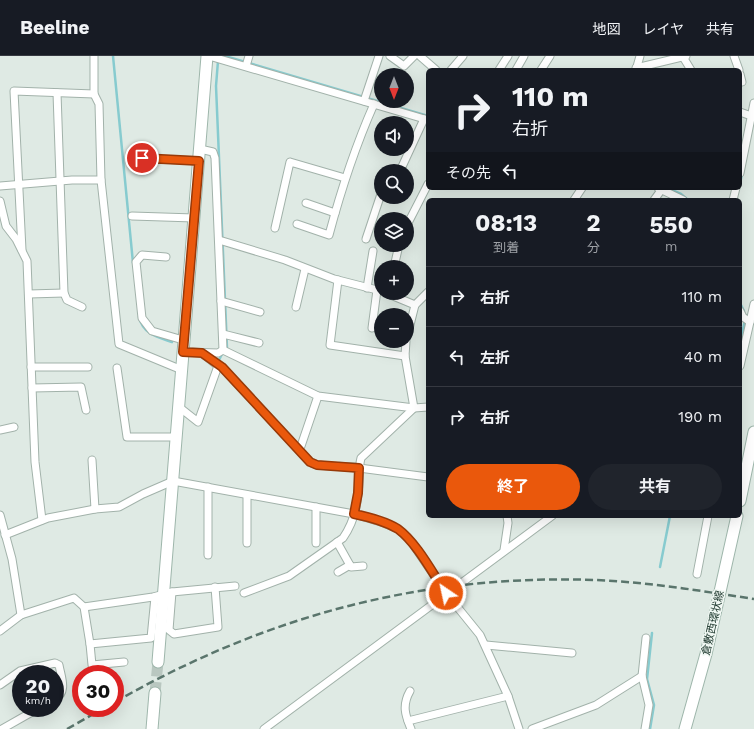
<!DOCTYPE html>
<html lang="ja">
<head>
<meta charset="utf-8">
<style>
	body { margin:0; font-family:"Work Sans","Noto Sans JP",sans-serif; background:#20242c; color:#f1f3f6; height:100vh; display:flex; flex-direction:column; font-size:15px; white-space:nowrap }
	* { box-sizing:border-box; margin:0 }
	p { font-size:13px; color:#9ea1a6 }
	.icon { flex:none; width:22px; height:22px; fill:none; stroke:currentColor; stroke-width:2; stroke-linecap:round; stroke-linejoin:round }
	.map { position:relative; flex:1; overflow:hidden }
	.details { position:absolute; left:426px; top:142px; width:316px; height:320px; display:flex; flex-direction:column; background:#171b24; border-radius:6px; box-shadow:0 4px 16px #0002 }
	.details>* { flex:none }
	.guide { position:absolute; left:426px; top:12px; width:316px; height:122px; border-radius:6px; box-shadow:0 4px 16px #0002; background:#171b24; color:#f1f3f6; overflow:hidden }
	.needle { width:26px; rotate:180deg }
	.controls { position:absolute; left:374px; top:12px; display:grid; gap:8px }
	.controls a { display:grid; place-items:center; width:40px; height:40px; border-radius:50%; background:#171b24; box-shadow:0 4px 16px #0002; font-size:20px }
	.speed { position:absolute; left:12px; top:609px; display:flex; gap:8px; font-size:20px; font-weight:700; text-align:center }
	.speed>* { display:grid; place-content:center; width:52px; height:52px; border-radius:50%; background:#171b24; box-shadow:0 4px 16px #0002; line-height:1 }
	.speed small { font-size:10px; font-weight:400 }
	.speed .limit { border:6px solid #d22; background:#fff; color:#111 }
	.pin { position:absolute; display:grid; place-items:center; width:34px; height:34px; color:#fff; margin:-17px; border:2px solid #fff; border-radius:50%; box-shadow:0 1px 4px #0007 }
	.me { position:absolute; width:44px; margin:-22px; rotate:326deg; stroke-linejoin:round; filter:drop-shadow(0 0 3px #0008) }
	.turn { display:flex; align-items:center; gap:14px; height:84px; padding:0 20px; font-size:18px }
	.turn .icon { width:52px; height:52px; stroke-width:2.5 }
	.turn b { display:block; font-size:28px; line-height:34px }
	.then { display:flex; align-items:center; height:38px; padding:0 20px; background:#0003; gap:8px; font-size:15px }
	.eta { display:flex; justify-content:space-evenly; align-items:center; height:68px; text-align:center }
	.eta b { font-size:24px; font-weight:700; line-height:28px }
	.primary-button { display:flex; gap:8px; margin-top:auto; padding:8px 20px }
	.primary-button a { flex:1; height:46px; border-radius:24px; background:#ea580c; color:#fff; font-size:16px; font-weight:700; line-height:46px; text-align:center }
	.primary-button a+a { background:#20242c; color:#f1f3f6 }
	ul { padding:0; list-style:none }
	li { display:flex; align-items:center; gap:12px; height:60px; padding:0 20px; border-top:1px solid #363941 }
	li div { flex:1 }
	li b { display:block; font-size:15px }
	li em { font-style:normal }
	header { display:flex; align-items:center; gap:24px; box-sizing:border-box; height:56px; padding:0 20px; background:#171b24; border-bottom:1px solid #363941 }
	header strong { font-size:19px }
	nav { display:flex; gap:22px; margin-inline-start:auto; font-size:14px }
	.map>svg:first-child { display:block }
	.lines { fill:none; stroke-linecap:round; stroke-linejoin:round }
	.stream { stroke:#87cbcf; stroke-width:2.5 }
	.secondary-tunnel { stroke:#b9c7c0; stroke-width:11; stroke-dasharray:11 5.5; stroke-linecap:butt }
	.street-casing { stroke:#a2b2aa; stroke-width:9 }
	.secondary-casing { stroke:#9eb6ab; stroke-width:13 }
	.street { stroke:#fff; stroke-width:7 }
	.secondary { stroke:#fff; stroke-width:11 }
	.rail { stroke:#5a756c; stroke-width:2.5; stroke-dasharray:8 4; stroke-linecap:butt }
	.route-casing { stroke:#983908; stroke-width:10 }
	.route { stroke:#ea580c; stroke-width:7 }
	.labels { text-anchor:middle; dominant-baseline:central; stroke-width:3; stroke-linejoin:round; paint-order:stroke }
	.street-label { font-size:11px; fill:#203a30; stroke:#eff7f2 }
</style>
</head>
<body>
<header>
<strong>Beeline</strong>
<nav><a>地図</a><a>レイヤ</a><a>共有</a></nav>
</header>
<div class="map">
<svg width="754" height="673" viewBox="0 0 754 673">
	<rect width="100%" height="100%" fill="#dfeae4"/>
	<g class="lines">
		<g class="stream">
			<polyline points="113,0 133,207"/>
			<polyline points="225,0 428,60"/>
			<polyline points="218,5 216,30 227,292"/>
			<polyline points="740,127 742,118"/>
			<polyline points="667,132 681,138 688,144"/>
			<polyline points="740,247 744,255"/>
			<path d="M139,261C143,278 157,281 172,286"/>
			<polyline points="740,287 745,264"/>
			<polyline points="218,306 222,298"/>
			<polyline points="240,326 291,381"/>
			<polyline points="339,407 358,408"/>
			<polyline points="660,511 670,460"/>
			<polyline points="650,673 654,649 647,623 652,577"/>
		</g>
		<polyline class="secondary-tunnel" points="155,637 158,606"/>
		<g class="street-casing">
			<g id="street">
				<polyline points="94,0 94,38 99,48 101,124 119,288 182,314"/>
				<polyline points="209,0 428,64"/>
				<polyline points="390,0 404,10 414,0"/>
				<polyline points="420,0 436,14"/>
				<polyline points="734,0 739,14"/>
				<polyline points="683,1 691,14"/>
				<polyline points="246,10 249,0"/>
				<polyline points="636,12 686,0"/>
				<polyline points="451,14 463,0"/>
				<polyline points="499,14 508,0"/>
				<polyline points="516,14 524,0"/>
				<polyline points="541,14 550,0"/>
				<polyline points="636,14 640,0"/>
				<polyline points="740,18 742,26"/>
				<polyline points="57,37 64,237 67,244 82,251"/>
				<polyline points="364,45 379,0"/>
				<polyline points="740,56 754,61"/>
				<polyline points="200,93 213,96 215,102 223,294"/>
				<polyline points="142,102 199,105"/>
				<polyline points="400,115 424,63"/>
				<polyline points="740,117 754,47"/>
				<polyline points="0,130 72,124 101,124"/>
				<polyline points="658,132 683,144"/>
				<polyline points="574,144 582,132"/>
				<polyline points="654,144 662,133"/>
				<polyline points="733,144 736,132"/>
				<polyline points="0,145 6,170 16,183 27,205 35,406 42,464"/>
				<polyline points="306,147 335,157"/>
				<polyline points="132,160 194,162"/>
				<path d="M297,168L329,179C341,134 355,91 374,48"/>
				<polyline points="407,169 428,128"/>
				<polyline points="275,172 290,106 345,122"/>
				<polyline points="366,183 381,138"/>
				<polyline points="219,184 285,204 334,223 381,235"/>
				<polyline points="22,194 14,35 94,38"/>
				<polyline points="166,201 142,199 136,206 142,262 152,275 183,284"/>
				<polyline points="394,211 399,189"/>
				<polyline points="338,224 330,289 405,300"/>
				<polyline points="367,232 373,195"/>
				<polyline points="386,237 415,249 407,281"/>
				<polyline points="29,238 64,237"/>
				<polyline points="221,245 260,256"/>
				<polyline points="415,249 428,236"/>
				<polyline points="296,251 305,213"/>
				<polyline points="740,255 743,261 750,266"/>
				<polyline points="372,272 377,234"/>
				<polyline points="223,278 259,287"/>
				<polyline points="223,294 318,340 414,352 428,351"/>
				<polyline points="183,296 218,297 223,294"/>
				<polyline points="218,310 222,311 310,406 317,409 359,412 428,421"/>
				<polyline points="740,310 754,248"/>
				<polyline points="31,311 88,311"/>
				<polyline points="117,312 127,381 175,381"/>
				<polyline points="32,332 81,331 86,354"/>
				<polyline points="179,351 198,366 218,310 202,297"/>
				<polyline points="0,374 14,371"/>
				<polyline points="301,390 318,340"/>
				<polyline points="92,404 95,453"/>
				<polyline points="208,431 208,499"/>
				<polyline points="247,439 247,487"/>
				<polyline points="0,459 12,503 21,559"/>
				<polyline points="5,479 48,462 95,453 119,451 143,438 173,425 354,458 384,467 398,473 410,484 446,537 480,579 508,640 519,673"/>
				<polyline points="337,486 351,511 363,510"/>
				<polyline points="316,487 316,451"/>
				<polyline points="504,494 508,467 507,460"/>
				<polyline points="338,516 350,509"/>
				<polyline points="697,518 708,460"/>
				<polyline points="172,536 169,574 174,578 218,571 215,531"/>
				<path d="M244,537L289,520L343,482C352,469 357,452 358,437C360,425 358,413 361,402L414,352L405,300L406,285"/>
				<polyline points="84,551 153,541 172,536 235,530"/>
				<polyline points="0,575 21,559 74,542 84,551 90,588 151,582 155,541"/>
				<polyline points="90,588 92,609 124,606"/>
				<polyline points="486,589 572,597"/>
				<path d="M0,629L20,615L55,607L59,609C61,621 68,636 55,643"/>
				<path d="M410,635C402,649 405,659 411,673"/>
				<polyline points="408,665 508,640"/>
				<polyline points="2,673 39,652"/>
				<polyline points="264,673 552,460"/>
				<polyline points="532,673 596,649 642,620"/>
				<polyline points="645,673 649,649 642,620 646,582"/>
			</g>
		</g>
		<g class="secondary-casing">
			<g id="secondary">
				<polyline points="740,445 754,376"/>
				<polyline points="158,606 207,0"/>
				<polyline points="152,673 155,637"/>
				<polyline points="685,673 706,598 737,460"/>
			</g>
		</g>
		<use href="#street" class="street"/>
		<use href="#secondary" class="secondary"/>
		<g class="rail">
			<path d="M115,646C266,560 421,518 595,524C649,526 701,535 754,543"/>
			<polyline points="67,673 104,652"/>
		</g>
	</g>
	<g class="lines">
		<g class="route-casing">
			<path id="route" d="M142,102L199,105L183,296L202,297L222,311L310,406L317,409L359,412L358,437L354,458C369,461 385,465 398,473C417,487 433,518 446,537"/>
		</g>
		<use href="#route" class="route"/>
	</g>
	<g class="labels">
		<g class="street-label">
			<text transform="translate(713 567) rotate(-77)">倉敷西環状線</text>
		</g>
	</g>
</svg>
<div class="controls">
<a><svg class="needle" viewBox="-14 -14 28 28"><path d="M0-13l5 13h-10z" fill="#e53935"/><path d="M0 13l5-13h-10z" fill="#9ea1a6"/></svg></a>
<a><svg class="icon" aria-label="sound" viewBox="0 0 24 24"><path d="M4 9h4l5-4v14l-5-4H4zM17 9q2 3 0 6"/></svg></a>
<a><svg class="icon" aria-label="search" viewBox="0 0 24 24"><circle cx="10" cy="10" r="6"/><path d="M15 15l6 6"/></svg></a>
<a><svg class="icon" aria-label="layers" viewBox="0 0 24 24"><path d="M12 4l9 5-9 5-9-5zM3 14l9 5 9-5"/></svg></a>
<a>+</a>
<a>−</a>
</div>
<div class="speed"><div>20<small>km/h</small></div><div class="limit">30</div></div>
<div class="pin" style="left:142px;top:102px;background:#d93025"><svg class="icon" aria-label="arrive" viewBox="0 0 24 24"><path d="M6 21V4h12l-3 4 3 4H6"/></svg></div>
<svg class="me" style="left:446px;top:537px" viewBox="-20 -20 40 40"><circle r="17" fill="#ea580c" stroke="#fff" stroke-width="3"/><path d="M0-11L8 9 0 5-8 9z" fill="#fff"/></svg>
<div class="guide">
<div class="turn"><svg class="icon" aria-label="right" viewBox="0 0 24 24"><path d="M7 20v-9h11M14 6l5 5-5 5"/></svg><div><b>110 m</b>右折</div></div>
<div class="then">その先<svg class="icon" aria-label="left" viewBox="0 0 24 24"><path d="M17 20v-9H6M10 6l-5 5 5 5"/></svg></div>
</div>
<section class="details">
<div class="eta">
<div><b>08:13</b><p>到着</p></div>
<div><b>2</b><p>分</p></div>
<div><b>550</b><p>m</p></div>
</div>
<ul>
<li><svg class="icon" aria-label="right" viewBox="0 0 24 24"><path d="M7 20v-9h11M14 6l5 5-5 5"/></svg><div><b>右折</b></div><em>110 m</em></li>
<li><svg class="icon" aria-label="left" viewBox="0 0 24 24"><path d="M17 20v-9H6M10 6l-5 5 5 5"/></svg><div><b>左折</b></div><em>40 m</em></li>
<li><svg class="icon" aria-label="right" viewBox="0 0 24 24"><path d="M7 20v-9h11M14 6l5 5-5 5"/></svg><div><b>右折</b></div><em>190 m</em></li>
</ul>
<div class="primary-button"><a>終了</a><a>共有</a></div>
</section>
</div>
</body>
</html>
